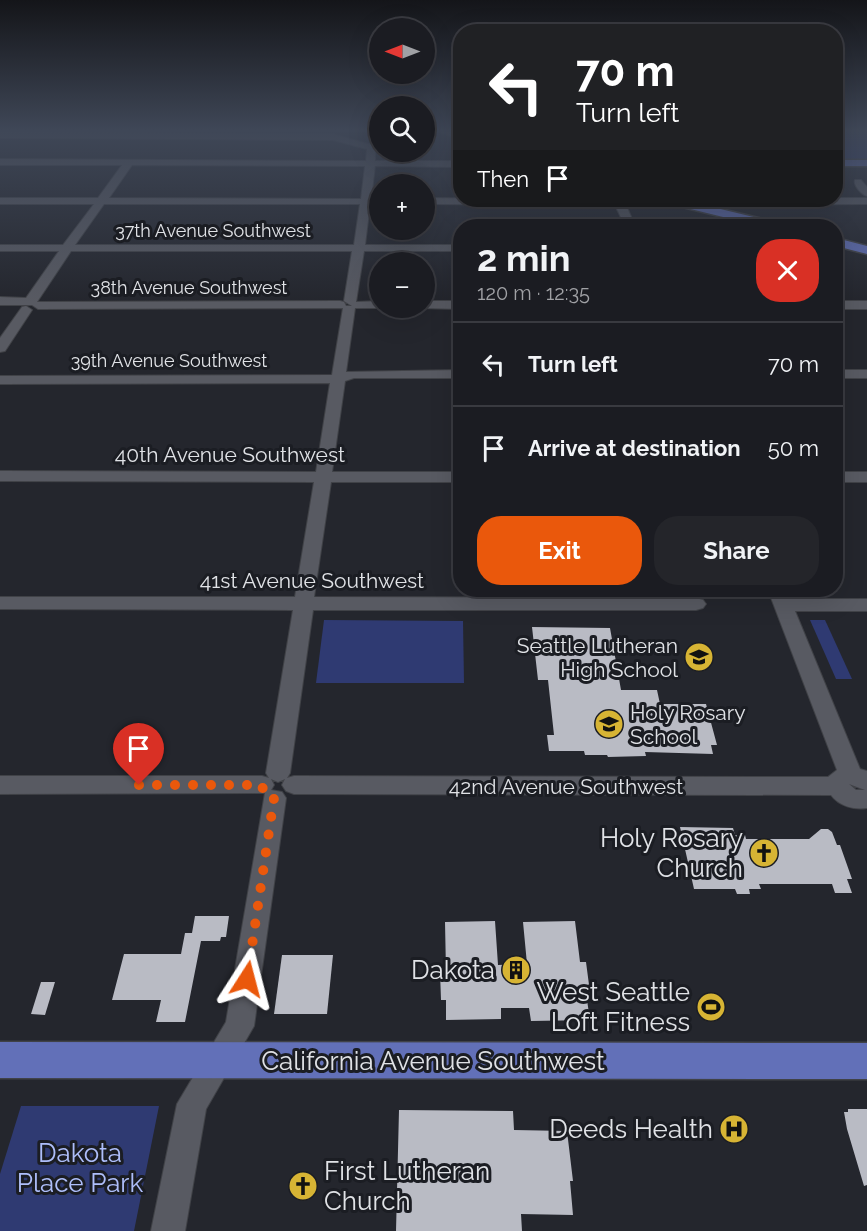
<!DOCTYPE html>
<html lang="en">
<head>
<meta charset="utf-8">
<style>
	body { margin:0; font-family:Raleway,sans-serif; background:#24252a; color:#f1f3f6; height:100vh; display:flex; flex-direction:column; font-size:22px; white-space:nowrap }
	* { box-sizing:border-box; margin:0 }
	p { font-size:20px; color:#a0a1a5 }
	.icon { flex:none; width:33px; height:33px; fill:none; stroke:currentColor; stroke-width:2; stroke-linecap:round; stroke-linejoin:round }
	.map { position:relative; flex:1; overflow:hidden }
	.panel { position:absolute; left:453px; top:219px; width:390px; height:378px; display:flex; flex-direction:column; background:#1b1c22; border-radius:24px; box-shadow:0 6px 24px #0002,0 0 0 2px #393a40 }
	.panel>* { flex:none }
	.banner { position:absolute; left:453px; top:24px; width:390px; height:183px; border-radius:24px; box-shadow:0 6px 24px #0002,0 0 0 2px #393a40; background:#202124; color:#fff; overflow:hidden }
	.needle { width:39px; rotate:270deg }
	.tools { position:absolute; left:369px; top:18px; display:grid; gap:12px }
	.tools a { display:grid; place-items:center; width:66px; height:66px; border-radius:50%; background:#1b1c22; box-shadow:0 6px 24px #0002,0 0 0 2px #393a40; font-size:30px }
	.pin { position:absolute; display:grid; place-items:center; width:51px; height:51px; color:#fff; margin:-62px -26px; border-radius:50% 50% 50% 0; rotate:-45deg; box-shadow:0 0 6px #0007 }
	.pin .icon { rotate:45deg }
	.me { position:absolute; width:66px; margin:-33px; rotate:9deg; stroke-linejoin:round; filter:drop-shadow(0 0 4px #0008) }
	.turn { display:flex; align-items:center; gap:21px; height:126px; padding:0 24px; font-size:27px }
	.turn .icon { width:78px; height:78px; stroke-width:2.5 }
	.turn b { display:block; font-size:42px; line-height:51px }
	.then { display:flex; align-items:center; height:57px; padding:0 24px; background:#0003; gap:12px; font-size:22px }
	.round { display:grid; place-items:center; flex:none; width:63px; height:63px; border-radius:24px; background:#24252a }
	.headline { display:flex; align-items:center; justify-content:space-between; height:102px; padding:0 24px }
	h1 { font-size:36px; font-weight:700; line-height:45px }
	.button { display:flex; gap:12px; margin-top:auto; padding:12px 24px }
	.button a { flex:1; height:69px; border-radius:24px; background:#ea580c; color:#fff; font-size:24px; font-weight:700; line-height:69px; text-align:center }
	.button a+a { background:#24252a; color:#f1f3f6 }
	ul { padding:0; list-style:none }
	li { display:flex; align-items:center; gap:18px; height:84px; padding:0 24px; border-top:2px solid #393a40 }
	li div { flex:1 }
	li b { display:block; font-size:22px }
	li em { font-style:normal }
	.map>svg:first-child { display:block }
	.green { fill:#2f3a72 }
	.building { fill:#b9bbc4 }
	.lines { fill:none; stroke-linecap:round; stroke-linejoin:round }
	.minor-casing { stroke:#404247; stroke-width:2 }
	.major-casing { stroke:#404247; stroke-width:3 }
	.minor { fill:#585a62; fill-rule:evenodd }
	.major { fill:#6270b8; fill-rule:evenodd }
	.route { stroke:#ea580c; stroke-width:10; stroke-dasharray:0 18 }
	.labels { text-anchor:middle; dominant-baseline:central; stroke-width:6; stroke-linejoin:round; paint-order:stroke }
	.far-street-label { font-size:18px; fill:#e0e2e6; stroke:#1b1d23 }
	.street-label { font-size:21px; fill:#e0e2e6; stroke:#1b1d23 }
	.poi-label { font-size:21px; fill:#e0e2e6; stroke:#1b1d23; text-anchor:end }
	.near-poi-label { font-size:26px; fill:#e0e2e6; stroke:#1b1d23; text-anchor:end }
	.near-street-label { font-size:26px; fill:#e0e2e6; stroke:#1b1d23 }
	.near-park-label { font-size:26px; fill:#aebefa; stroke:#1b1d23 }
</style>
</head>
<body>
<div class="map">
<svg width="867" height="1231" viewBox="0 0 867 1231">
	<rect width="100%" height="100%" fill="#24262d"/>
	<g class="green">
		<rect x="836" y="130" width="31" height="29"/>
		<polygon points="324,620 463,621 464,683 316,683"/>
		<polygon points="810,620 825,620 852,679 836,679"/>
		<polygon points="21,1106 159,1106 134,1231 0,1231 0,1174"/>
	</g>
	<g class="building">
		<polygon points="532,627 610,628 621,690 657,690 660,704 706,704 717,745 711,745 713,754 645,752 646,756 608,757 607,755 585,755 584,751 549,751 547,735 554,735 548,680 538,680"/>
		<polygon points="680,827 733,828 735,835 745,835 746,839 809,839 821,829 828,829 832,832 837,845 840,845 852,879 847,879 852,893 835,893 832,884 759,884 761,889 749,889 750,894 737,894 735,889 694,889"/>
		<polygon points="195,916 229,916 226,937 221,937 220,941 201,941 185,1022 156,1022 161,1000 112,1000 124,954 181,954 185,933 192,933"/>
		<polygon points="495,921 498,965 527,964 523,922 575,921 580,962 586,962 591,1000 587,1000 590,1020 531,1021 529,1008 501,1008 501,1019 446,1020 446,1000 441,1000 440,972 446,972 445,922"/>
		<polygon points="282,955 333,955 327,1014 274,1014"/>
		<polygon points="41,982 55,982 45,1015 31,1014"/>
		<polygon points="848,1109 867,1109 867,1185 864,1186 847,1129 844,1112 848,1112"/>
		<polygon points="399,1110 513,1111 514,1130 567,1131 573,1181 570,1181 573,1215 521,1214 522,1231 396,1231"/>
	</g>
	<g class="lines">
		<g class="minor-casing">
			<g id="minor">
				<polygon points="439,130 460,133 460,139 440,132"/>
				<path d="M0,132L333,134L375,146V161H460V167L375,166L371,199L368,202L370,204L365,245H460V251H364L356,302L380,301V308H385H355L346,372L460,370V378H354L345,381L332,472H460V482H331L314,597L696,598L703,600L706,604L703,608L696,610H313L290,773L287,778L294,776L828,777L837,770L768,590H786L790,599H867V611H795L860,769L867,771V808C854,810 839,806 831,795L294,794L286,791L282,785L285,779L278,782L271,779L274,785L271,790L282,792L286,798L254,1026L206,1109L185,1231H151L177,1104L226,1022L265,793L0,794V776H262L269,778L266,773L293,610L0,609V597H295L314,482L0,481V471L316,472L330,383L0,384V376L332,375L343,308L38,309L32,305H0V297L26,298L59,251H0V245H63L94,204H0V198H98L122,165H0V159L366,161L367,149L333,140L0,138ZM132,165L365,166L361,199L109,198ZM104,204H360L354,245H75ZM71,251H352L344,301L352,306H346L344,302L340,301L37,302ZM849,784L865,790H856Z"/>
				<path d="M855,180H861L867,187V196C862,195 853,185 855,180Z"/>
				<polygon points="424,198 668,200 650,205 626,205 635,226 625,226 615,205 424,204"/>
				<polygon points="836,198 867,198 867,204 712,205 707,202 710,200"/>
				<polygon points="424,301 460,301 460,309 420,308 424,308"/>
				<rect x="836" y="301" width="31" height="8"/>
				<polygon points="26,306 32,310 5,351 0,352 0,338 22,307"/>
				<rect x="836" y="370" width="31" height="8"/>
				<rect x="836" y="472" width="31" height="10"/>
			</g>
		</g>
		<g class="major-casing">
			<g id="major">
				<rect x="836" y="160" width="31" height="6"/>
				<polygon points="664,200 683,200 779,223 781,226 760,226 666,203"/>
				<polygon points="836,238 867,246 867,254 836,246"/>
				<polygon points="0,1042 867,1043 867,1079 0,1078"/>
			</g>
		</g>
		<use href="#minor" class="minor"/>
		<use href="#major" class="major"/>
	</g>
	<linearGradient id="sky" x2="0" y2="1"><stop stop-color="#141519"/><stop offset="0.43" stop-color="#3f4757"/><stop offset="1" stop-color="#3f4757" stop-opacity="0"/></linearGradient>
	<rect width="867" height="303" fill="url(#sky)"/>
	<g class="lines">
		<polyline class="route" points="139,785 262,785 264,794 274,798 247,979"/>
	</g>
	<defs>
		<g id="school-disc" transform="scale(1.5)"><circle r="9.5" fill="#d7b434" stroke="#1b1d23"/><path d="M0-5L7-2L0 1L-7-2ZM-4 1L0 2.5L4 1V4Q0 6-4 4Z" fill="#111"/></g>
		<g id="church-disc" transform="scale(1.5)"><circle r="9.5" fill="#d7b434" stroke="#1b1d23"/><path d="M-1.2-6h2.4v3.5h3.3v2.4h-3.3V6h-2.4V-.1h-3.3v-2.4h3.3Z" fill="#111"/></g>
		<g id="building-disc" transform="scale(1.5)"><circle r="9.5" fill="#d7b434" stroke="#1b1d23"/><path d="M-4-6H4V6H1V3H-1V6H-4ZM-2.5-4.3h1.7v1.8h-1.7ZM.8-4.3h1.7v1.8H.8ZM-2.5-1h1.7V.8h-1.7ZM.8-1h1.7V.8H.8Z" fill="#111"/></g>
		<g id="stadium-disc" transform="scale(1.5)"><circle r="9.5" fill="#d7b434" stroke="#1b1d23"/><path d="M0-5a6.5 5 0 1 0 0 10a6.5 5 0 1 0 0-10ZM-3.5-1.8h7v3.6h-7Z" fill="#111"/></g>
		<g id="hospital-disc" transform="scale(1.5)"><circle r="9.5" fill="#d7b434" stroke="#1b1d23"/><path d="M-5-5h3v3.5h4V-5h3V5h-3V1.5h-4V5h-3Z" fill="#111"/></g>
	</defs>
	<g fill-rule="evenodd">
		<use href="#school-disc" x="699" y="657"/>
		<use href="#school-disc" x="609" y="724"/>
		<use href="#church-disc" x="764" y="853"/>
		<use href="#building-disc" x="516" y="970"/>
		<use href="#stadium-disc" x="711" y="1007"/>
		<use href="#hospital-disc" x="734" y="1129"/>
		<use href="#church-disc" x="303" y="1186"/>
	</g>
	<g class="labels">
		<g class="far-street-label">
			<text x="213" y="230">37th Avenue Southwest</text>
			<text x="189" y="287">38th Avenue Southwest</text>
			<text x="169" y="360">39th Avenue Southwest</text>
		</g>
		<g class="street-label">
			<text x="230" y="454">40th Avenue Southwest</text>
			<text x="312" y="580">41st Avenue Southwest</text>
			<text x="566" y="786">42nd Avenue Southwest</text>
		</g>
		<g class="poi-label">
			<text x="678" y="645">Seattle Lutheran<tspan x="678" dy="24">High School</tspan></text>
			<text x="630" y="712" text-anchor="start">Holy Rosary<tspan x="630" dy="24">School</tspan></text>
		</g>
		<g class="near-poi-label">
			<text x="743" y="838">Holy Rosary<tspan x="743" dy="30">Church</tspan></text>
			<text x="495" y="970">Dakota</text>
			<text x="690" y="992">West Seattle<tspan x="690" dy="30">Loft Fitness</tspan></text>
			<text x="713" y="1129">Deeds Health</text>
			<text x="324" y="1171" text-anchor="start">First Lutheran<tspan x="324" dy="30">Church</tspan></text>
		</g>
		<g class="near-street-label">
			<text x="433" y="1061">California Avenue Southwest</text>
		</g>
		<g class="near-park-label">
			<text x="80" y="1153">Dakota<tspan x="80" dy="30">Place Park</tspan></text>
		</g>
	</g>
</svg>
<div class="tools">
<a><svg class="needle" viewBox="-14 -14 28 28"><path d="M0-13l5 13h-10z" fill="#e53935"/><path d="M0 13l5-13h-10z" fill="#a0a1a5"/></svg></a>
<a><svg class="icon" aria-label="search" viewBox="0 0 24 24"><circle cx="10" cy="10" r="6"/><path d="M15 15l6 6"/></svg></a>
<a>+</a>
<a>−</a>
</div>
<div class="pin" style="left:139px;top:785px;background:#d93025"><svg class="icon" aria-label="arrive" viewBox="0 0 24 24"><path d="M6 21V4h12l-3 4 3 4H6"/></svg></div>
<svg class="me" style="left:247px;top:979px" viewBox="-20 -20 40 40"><path d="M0-17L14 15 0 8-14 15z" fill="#ea580c" stroke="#fff" stroke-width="4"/></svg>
<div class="banner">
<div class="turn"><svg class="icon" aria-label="left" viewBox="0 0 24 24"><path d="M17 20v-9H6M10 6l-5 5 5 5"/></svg><div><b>70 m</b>Turn left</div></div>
<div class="then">Then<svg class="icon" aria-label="arrive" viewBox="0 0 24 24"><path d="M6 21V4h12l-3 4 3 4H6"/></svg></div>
</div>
<section class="panel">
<div class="headline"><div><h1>2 min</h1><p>120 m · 12:35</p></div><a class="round" style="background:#d93025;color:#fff"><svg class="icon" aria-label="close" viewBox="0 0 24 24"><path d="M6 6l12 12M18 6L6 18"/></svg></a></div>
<ul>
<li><svg class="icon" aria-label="left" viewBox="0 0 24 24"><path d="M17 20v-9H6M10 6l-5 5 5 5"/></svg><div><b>Turn left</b></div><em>70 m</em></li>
<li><svg class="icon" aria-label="arrive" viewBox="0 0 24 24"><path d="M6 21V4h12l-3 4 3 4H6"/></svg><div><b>Arrive at destination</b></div><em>50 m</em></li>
</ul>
<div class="button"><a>Exit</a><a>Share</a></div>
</section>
</div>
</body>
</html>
